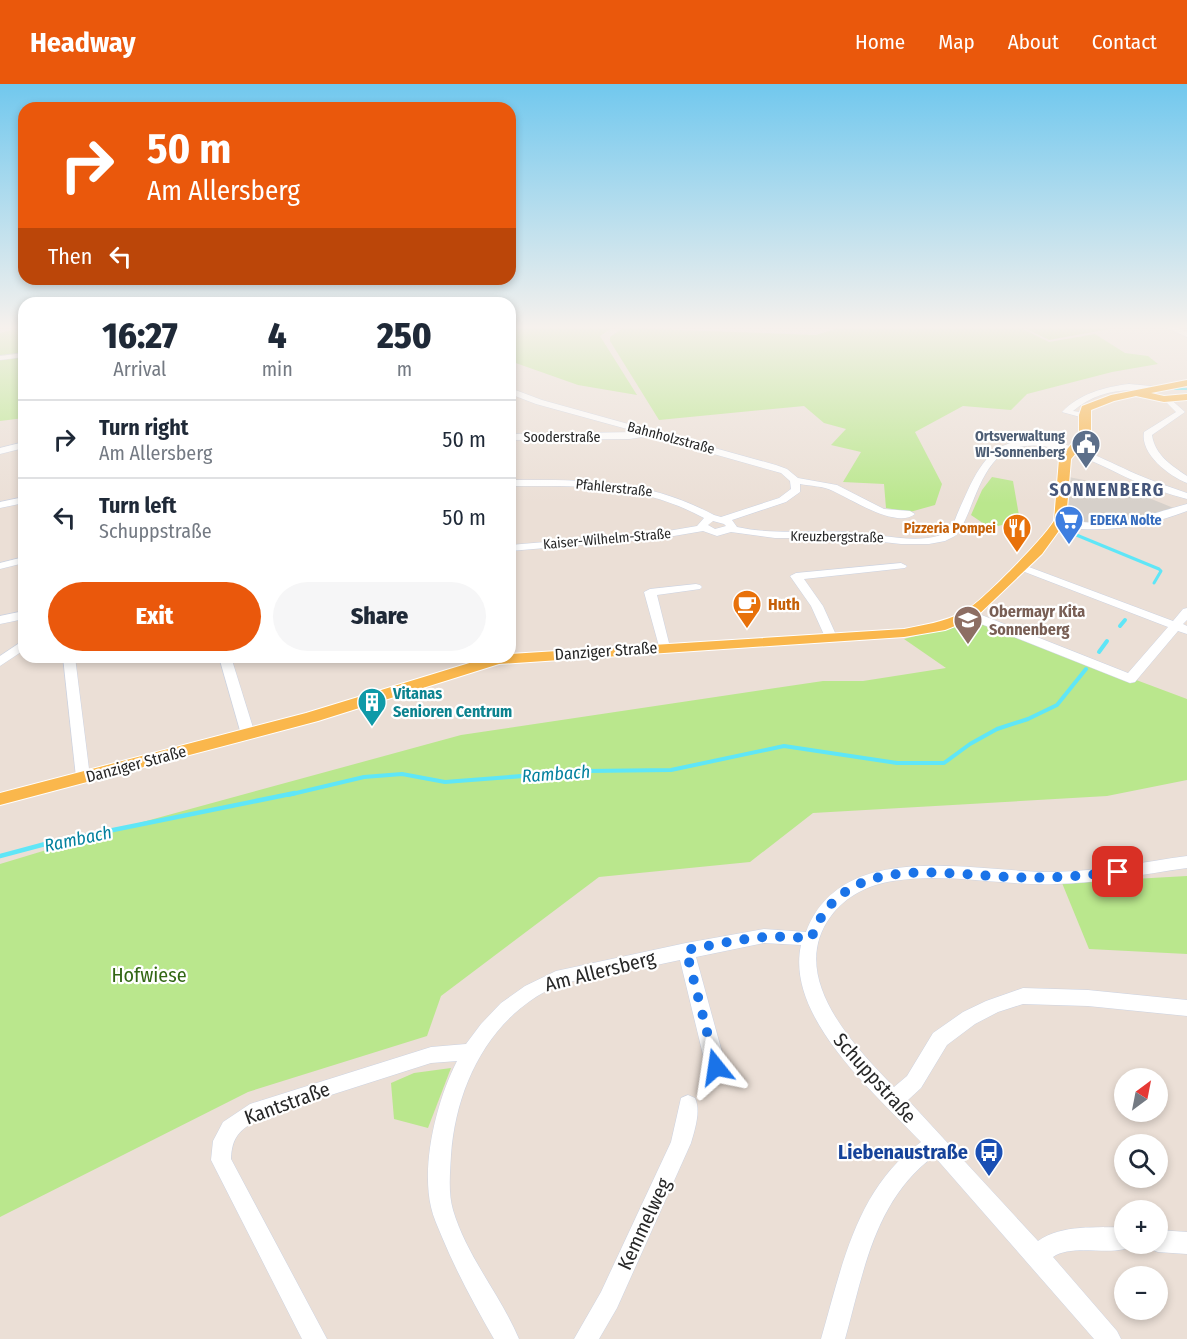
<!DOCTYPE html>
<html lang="en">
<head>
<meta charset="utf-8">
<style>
	body { margin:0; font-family:"Fira Sans Condensed",sans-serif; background:#f6f6f7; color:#1f2937; height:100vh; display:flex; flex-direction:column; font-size:22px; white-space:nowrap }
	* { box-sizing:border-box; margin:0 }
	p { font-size:20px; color:#747a83 }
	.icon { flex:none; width:33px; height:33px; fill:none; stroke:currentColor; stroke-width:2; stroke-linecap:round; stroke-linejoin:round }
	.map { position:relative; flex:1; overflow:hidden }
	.sheet { position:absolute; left:18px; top:213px; width:498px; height:366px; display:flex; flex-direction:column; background:#fff; border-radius:18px; box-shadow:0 3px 9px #0003 }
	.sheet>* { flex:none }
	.top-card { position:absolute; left:18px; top:18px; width:498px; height:183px; border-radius:18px; box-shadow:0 3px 9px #0003; background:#ea580c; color:#fff; overflow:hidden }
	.needle { width:39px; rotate:32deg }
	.tools { position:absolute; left:1114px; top:984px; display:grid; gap:12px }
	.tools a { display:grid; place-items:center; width:54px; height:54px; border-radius:50%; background:#fff; box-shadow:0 3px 9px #0003; font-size:30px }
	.pin { position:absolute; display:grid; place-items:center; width:51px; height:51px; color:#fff; margin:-26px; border-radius:12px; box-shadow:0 3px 9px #0006 }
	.me { position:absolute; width:66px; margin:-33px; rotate:345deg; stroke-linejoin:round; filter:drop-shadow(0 0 4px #0008) }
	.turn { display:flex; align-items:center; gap:21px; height:126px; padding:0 30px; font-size:27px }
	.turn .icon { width:78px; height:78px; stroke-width:2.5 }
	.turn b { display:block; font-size:42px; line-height:51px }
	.then { display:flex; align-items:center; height:57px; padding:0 30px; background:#0003; gap:12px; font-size:22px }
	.eta { display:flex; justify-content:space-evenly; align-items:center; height:102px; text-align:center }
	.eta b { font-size:36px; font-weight:800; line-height:42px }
	.primary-button { display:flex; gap:12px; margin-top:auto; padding:12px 30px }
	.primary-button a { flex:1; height:69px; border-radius:36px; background:#ea580c; color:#fff; font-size:24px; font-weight:800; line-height:69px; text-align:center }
	.primary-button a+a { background:#f6f6f7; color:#1f2937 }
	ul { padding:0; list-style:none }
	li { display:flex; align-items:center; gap:18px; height:78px; padding:0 30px; border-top:2px solid #e0e1e3 }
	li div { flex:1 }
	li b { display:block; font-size:22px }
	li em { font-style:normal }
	header { display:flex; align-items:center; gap:36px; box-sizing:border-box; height:84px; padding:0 30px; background:#ea580c; color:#fff }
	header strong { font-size:28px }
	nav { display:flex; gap:33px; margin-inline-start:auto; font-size:21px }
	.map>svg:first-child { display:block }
	.green { fill:#bae78d }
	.plaza { fill:#d6d0ca }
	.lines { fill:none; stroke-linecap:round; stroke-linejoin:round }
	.stream-far3 { stroke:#5fe6f7; stroke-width:2 }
	.stream-far2 { stroke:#5fe6f7; stroke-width:3 }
	.stream-far1 { stroke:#5fe6f7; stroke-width:4 }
	.stream { stroke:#5fe6f7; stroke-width:4.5 }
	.minor-casing { stroke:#ccd3e2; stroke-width:1 }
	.major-casing { stroke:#fff; stroke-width:2 }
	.minor { fill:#fff; fill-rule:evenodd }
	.major { fill:#fab74c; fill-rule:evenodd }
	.route { stroke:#1a73e8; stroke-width:10; stroke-dasharray:0 18 }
	.labels { text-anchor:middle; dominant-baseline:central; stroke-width:4.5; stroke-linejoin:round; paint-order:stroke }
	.far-service-label { font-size:14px; font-weight:bold; fill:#4e5e75; stroke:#fff; text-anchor:end }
	.far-street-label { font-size:14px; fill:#272727; stroke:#fff }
	.far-shop-label { font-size:14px; font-weight:bold; fill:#366cbe; stroke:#fff; text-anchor:start }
	.far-food-label { font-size:14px; font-weight:bold; fill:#c56008; stroke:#fff; text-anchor:end }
	.food-label { font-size:16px; font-weight:bold; fill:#c56008; stroke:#fff; text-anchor:start }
	.education-label { font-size:16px; font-weight:bold; fill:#785e54; stroke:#fff; text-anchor:start }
	.street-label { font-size:16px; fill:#272727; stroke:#fff }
	.culture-label { font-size:16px; font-weight:bold; fill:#0d838f; stroke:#fff; text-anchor:start }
	.far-district-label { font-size:18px; font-weight:bold; letter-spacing:1.5px; fill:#45567a; stroke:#fff }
	.water-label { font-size:18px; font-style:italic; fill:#03819e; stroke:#fff }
	.near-street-label { font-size:20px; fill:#272727; stroke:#fff }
	.near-park-label { font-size:20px; fill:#326714; stroke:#fff }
	.near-transit-label { font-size:20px; font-weight:bold; fill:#164399; stroke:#fff; text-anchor:end }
</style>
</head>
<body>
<header>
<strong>Headway</strong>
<nav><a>Home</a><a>Map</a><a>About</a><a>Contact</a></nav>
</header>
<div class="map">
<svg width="1187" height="1255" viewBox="0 0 1187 1255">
	<rect width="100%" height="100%" fill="#ebdfd6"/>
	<g class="green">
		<polygon points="24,243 24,269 0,273 0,249"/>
		<polygon points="510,243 613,243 600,252 637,311 578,301 510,277"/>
		<polygon points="842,243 1019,243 1049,258 1095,250 1125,269 1148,272 1158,280 1112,288 1027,310 1011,326 963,322 915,348 942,400 935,421 910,428 886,424 884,400 843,398 861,368 831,361 846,345 824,339 804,322 659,336 610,257 610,253 623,244 816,251"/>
		<polygon points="1023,243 1107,243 1109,245 1049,256"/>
		<polygon points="24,273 24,334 0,337 0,276"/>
		<polygon points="992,393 1013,397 1021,443 1012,447 1002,441 990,444 971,431 982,406"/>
		<polygon points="976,536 1187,615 1187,696 1107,712 813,729 750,778 599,793 441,912 427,952 248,1008 0,1133 0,780 106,748 461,651 823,597 863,597 946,584 904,555"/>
		<polygon points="1187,792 1187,870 1089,865 1062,799"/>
		<polygon points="451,984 428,1044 394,1035 391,999 414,989"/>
	</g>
	<polygon class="plaza" points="1069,393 1127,405 1176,425 1122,440 1076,440 1066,436"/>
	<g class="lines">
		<polyline class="stream-far3" points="1175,305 1187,305"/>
		<polyline class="stream-far2" points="1074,450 1159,485 1161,487 1154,499"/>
		<g class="stream-far1">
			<polyline points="1120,542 1125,536"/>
			<polyline points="1099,568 1107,557"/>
			<polyline points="288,711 364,693 402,690 445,698 587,687 671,686 784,662 897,679 944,679 970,660 997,645 1028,635 1057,621 1086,585"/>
		</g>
		<polyline class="stream" points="0,772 49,759 295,709"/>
		<g class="minor-casing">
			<g id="minor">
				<polygon points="1165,243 1176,243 1187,248 1187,253"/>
				<polygon points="24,269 24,273 0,276 0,272"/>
				<path d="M1129,300L1151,302L1155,305L1151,308C1123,303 1095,308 1073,327L1087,329V333L1084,334L1062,328C1079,310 1104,303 1129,300Z"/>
				<path d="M510,304L542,316L776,381L787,385L798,394L837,401L884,425L910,427L915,430C896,445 851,415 833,407C823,402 811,402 800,400V408L786,418L732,436L737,443C773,451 810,446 846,448C873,449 901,457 928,454C935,453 944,451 949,446C954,441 956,432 959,426C971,400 983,365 1014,358C1057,349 1098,373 1136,390C1152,397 1170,403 1187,409V415C1168,410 1148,403 1130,395C1093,378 1027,339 993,379C977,399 972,425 960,446L955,452L945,457L929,460H901L848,454H775L731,448L717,452L703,447L662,454L510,467V461L662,448L697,442L704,434C639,399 582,402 510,402V396C586,396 644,394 714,431L721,433L779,414L791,405L790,397L781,389L650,352L629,355L510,356V350L638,348L536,320L510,310ZM713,437L724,440L726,442L715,445L708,441Z"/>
				<path d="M1167,312L1185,328L1152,351C1155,371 1171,381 1187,392V399C1169,392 1140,370 1144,348L1176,328L1163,315Z"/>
				<polygon points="24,358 24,364 0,370 0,364"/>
				<polygon points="24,413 24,419 0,424 0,418"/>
				<path d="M1187,420V427C1153,440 1118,447 1081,445C1072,445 1060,445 1054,440C1062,433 1083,439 1095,439C1132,439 1153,429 1187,420Z"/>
				<polygon points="24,473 24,479 0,485 0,479"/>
				<polygon points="901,479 907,482 905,484 804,495 823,522 837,553 831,557 825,553 811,522 790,492 796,489"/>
				<polygon points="1021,480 1173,537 1183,525 1187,524 1187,536 1183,540 1187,542 1187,550 1178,547 1135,598 1130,599 966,534 964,531 966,528 974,528 1128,589 1168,543 1017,485 1017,481"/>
				<polygon points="696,500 700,501 702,503 700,505 657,511 670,563 668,566 660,566 644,508 650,505"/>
				<polygon points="24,527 24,535 0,540 0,532"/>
				<polygon points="24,556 24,566 0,582 0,572"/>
				<polygon points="63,573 75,573 90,693 88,696 78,696 76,693"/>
				<polygon points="219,573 231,573 255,650 253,653 248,654 241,650"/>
				<path d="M1187,772V784C1144,790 1100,799 1056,800C1002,802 947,788 893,797C868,801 846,812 831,832C786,892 854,962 894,1003L907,992L933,949L963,928L986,917L1023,904L1088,906L1187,916V932L1088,922L1023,920L998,928L975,940L947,961L921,1004L908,1016L1038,1157C1062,1140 1097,1144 1125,1143V1160H1134C1118,1175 1074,1158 1053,1173L1117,1247L1121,1255H1094L934,1072C874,1117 864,1187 845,1255H821C842,1183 856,1104 921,1058C877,1011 785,934 801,861L764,859L696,873L726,983L723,989L716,992L709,989L706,983L680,876C652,882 623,888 595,893C583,896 567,897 556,902C489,933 456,1002 451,1071C450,1089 448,1109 453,1126C467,1173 500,1210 519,1255H494C475,1222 457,1189 442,1153C438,1143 433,1133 431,1123C421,1079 437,1016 457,977L431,979L262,1033C242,1045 232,1050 231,1075L327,1255H302L211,1076L213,1057L223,1038L250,1020L431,963L466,960L481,940L501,919L525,902L556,887L686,859L764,845L806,848C842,752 977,789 1055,788C1099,787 1143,778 1187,772Z"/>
				<path d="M688,1011L695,1014C701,1027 695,1045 691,1059L617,1224L599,1255H574L601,1208L671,1058L681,1014Z"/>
				<polygon points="1158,1146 1187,1148 1187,1170 1158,1168 1150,1165 1148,1160 1158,1160"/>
			</g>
		</g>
		<g class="major-casing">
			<path id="major" d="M1187,296V302L1151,309L1164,312L1187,310V316L1164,318L1136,312L1114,317L1091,326V351L1071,375L1066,437L1042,470L975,534L945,546L904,553L499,580L318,637L0,721V709L306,629L489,573H510V570L904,545C924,541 943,538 962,529C979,521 1044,454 1054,437L1059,375L1079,351V331L1082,322L1111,311Z"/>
		</g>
		<use href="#minor" class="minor"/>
		<use href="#major" class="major"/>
	</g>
	<linearGradient id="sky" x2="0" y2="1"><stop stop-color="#71c8ee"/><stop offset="0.58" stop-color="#f6f1ed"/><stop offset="1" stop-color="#f6f1ed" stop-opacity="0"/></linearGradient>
	<rect width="1187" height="419" fill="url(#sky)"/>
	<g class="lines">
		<path class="route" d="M716,983L686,866C731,858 764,848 811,855C842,767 939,791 1012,793C1047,795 1082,792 1118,788"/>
	</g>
	<defs>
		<g id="civic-pin" transform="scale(1.5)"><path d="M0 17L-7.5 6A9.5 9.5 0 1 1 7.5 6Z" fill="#5c6f8a" stroke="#fff"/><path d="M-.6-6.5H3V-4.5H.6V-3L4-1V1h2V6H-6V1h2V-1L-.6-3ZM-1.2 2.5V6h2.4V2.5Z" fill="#fff"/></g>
		<g id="supermarket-pin" transform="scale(1.5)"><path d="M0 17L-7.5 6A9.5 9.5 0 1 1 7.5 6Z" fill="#3f7fe0" stroke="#fff"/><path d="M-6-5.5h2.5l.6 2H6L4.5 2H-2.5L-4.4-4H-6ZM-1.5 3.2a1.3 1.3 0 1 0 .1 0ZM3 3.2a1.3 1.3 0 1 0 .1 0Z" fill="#fff"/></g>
		<g id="restaurant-pin" transform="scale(1.5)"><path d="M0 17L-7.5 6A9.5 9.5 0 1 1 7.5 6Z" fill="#e8710a" stroke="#fff"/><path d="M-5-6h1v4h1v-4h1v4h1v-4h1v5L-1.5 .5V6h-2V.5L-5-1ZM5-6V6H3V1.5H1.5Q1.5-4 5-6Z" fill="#fff"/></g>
		<g id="cafe-pin" transform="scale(1.5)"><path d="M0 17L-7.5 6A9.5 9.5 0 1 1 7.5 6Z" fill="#e8710a" stroke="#fff"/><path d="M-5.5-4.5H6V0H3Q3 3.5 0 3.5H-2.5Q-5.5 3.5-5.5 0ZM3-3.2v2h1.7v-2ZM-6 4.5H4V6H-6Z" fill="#fff"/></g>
		<g id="school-pin" transform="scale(1.5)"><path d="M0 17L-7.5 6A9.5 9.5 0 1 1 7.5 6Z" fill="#8d6e63" stroke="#fff"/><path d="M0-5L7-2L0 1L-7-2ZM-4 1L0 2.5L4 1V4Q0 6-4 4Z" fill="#fff"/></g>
		<g id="building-pin" transform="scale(1.5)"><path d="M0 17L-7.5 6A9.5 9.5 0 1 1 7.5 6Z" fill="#0f9aa8" stroke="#fff"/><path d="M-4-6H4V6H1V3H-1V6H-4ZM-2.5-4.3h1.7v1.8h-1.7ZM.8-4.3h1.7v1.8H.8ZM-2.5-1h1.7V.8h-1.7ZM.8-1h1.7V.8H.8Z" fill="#fff"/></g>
		<g id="bus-pin" transform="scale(1.5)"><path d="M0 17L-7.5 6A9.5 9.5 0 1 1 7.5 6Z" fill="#1a4fb4" stroke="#fff"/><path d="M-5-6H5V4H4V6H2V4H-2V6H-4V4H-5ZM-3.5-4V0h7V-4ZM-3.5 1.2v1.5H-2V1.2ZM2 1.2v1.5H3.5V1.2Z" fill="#fff"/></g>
	</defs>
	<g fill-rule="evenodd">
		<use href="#civic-pin" x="1086" y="360"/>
		<use href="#supermarket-pin" x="1069" y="436"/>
		<use href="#restaurant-pin" x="1017" y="444"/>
		<use href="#cafe-pin" x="747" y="520"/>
		<use href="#school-pin" x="968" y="536"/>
		<use href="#building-pin" x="372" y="618"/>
		<use href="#bus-pin" x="989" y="1068"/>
	</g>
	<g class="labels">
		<g class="far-service-label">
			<text x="1065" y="352">Ortsverwaltung<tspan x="1065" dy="16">WI-Sonnenberg</tspan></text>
		</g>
		<g class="far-street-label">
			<text x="562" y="353">Sooderstraße</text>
			<text transform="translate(671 354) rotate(15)">Bahnholzstraße</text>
			<text transform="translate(614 404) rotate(6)">Pfahlerstraße</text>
			<text transform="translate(837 453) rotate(1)">Kreuzbergstraße</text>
			<text transform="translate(607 455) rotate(-5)">Kaiser-Wilhelm-Straße</text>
		</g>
		<g class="far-shop-label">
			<text x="1090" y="436">EDEKA Nolte</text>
		</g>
		<g class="far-food-label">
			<text x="996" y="444">Pizzeria Pompei</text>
		</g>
		<g class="food-label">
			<text x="768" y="520">Huth</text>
		</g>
		<g class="education-label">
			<text x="989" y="527">Obermayr Kita<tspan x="989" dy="18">Sonnenberg</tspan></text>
		</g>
		<g class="street-label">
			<text transform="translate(606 567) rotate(-4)">Danziger Straße</text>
			<text transform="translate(136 680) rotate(-15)">Danziger Straße</text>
		</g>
		<g class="culture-label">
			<text x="393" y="609">Vitanas<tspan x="393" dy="18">Senioren Centrum</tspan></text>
		</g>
		<g class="far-district-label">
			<text x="1107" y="406">SONNENBERG</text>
		</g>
		<g class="water-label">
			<text transform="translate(556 690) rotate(-4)">Rambach</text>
			<text transform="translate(78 755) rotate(-12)">Rambach</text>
		</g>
		<g class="near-street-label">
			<text transform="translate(600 887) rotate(-14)">Am Allersberg</text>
			<text transform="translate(875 994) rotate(48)">Schuppstraße</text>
			<text transform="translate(287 1019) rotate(-20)">Kantstraße</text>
			<text transform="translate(644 1140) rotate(-65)">Kemmelweg</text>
		</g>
		<g class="near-park-label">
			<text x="149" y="891">Hofwiese</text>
		</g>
		<g class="near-transit-label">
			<text x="968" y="1068">Liebenaustraße</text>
		</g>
	</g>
</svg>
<div class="tools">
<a><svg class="needle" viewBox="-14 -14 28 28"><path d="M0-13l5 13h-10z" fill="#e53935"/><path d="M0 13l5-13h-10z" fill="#747a83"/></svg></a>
<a><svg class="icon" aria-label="search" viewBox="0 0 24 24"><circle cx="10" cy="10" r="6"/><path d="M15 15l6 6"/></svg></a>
<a>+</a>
<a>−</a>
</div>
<div class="pin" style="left:1118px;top:788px;background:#d93025"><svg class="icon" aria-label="arrive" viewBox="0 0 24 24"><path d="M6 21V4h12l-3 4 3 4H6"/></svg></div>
<svg class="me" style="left:716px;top:983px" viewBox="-20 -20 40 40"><path d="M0-17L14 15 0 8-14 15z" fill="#1a73e8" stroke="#fff" stroke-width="4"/></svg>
<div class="top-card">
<div class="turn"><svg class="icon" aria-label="right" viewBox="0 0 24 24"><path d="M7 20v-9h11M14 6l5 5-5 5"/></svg><div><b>50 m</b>Am Allersberg</div></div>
<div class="then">Then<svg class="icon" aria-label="left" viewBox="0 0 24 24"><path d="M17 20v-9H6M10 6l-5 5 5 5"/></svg></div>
</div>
<section class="sheet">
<div class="eta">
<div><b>16:27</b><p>Arrival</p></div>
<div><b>4</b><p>min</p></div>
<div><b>250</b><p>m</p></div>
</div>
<ul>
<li><svg class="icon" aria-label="right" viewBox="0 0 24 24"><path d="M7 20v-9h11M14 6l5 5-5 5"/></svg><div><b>Turn right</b><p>Am Allersberg</p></div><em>50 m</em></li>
<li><svg class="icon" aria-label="left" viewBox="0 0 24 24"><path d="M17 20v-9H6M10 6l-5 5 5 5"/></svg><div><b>Turn left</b><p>Schuppstraße</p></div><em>50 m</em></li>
</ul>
<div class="primary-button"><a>Exit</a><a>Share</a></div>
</section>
</div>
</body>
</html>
